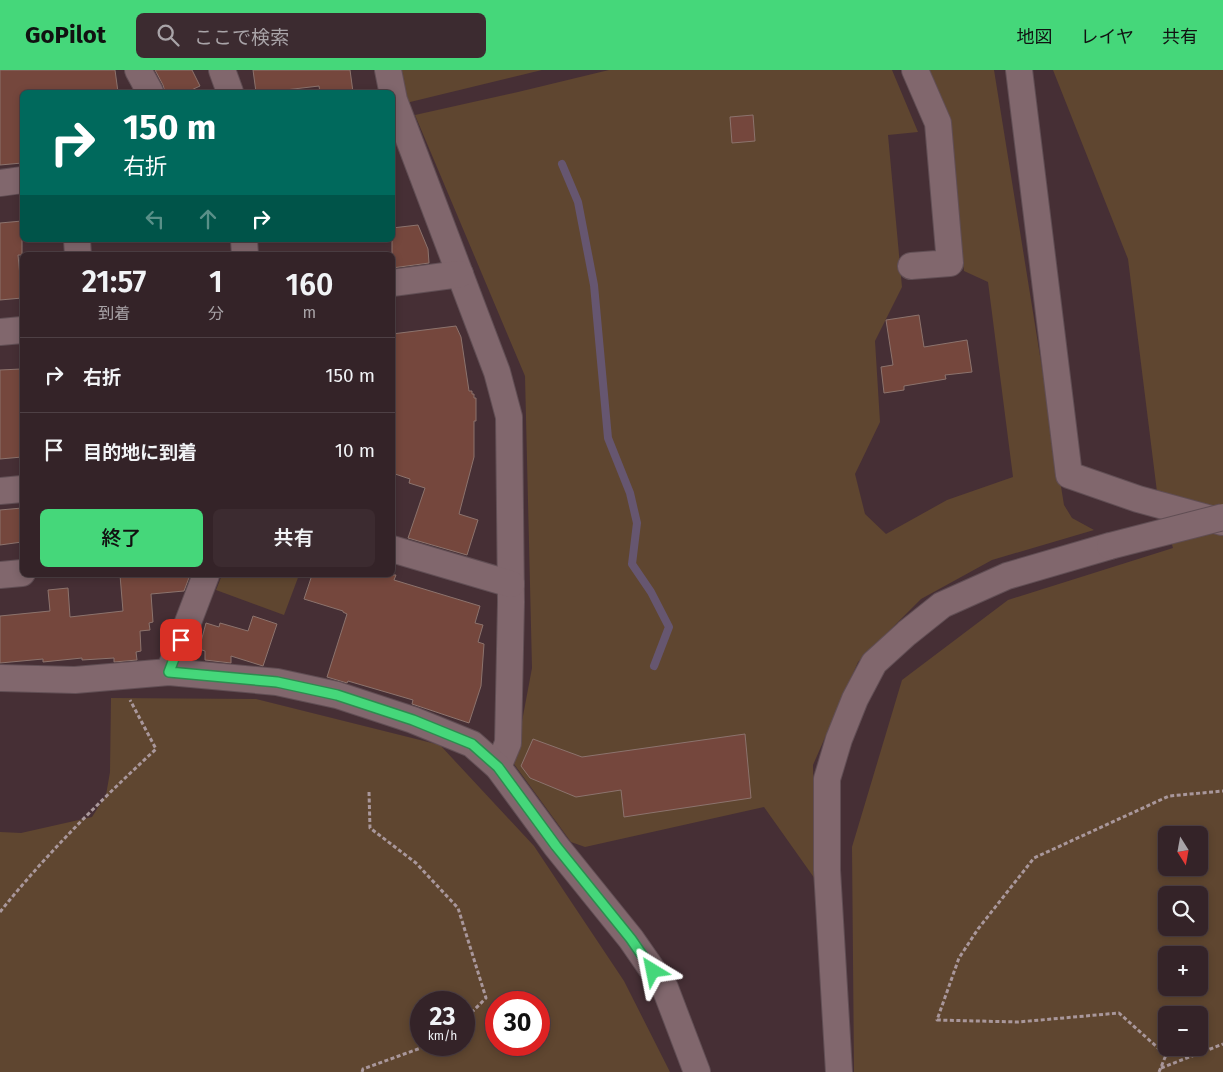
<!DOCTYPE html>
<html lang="ja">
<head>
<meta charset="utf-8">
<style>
	body { margin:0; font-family:"Fira Sans","Noto Sans JP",sans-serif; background:#3c2b30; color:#f1f3f6; height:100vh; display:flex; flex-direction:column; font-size:19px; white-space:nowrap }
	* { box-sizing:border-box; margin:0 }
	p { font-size:16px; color:#a9a4a8 }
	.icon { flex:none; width:28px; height:28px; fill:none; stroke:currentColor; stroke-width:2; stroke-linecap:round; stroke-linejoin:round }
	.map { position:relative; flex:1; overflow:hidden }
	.details { position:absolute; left:20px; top:182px; width:375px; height:325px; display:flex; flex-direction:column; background:#342328; border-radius:8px; box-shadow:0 2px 8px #0003,0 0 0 1px #4e4045 }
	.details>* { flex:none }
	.top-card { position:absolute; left:20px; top:20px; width:375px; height:152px; border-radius:8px; box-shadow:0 2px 8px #0003,0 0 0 1px #4e4045; background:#00695c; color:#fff; overflow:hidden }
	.needle { width:32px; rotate:169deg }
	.controls { position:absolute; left:1158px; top:756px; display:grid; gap:10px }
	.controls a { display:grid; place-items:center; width:50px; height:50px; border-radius:8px; background:#342328; box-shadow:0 2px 8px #0003,0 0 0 1px #4e4045; font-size:25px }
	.speed { position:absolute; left:410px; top:921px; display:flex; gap:10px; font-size:25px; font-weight:700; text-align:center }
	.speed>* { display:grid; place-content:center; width:65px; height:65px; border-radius:50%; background:#342328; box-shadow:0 2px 8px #0003,0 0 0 1px #4e4045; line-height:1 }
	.speed small { font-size:12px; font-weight:400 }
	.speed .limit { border:8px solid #d22; background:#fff; color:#111 }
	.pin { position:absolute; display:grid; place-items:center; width:42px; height:42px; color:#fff; margin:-21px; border-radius:10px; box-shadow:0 2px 8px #0006 }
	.me { position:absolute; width:55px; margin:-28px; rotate:325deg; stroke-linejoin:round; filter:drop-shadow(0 0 4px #0008) }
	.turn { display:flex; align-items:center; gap:18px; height:105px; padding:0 20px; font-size:22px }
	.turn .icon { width:65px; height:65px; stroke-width:2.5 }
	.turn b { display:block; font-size:35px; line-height:42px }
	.lanes { display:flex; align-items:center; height:48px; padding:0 20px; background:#0003; justify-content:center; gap:25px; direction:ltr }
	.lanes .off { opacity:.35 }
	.eta { display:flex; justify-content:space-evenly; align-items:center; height:85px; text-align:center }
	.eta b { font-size:30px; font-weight:600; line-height:35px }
	.button { display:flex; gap:10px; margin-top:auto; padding:10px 20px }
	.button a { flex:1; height:58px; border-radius:8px; background:#45d77a; color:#111; font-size:20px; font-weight:600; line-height:58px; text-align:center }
	.button a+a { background:#3c2b30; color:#f1f3f6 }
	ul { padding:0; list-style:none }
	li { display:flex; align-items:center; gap:15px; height:75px; padding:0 20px; border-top:1px solid #4e4045 }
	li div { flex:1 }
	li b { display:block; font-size:19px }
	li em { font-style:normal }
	header { display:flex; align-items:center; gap:30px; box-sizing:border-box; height:70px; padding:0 25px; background:#45d77a; color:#111 }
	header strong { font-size:24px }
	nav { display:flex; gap:28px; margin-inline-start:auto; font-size:18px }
	.search { width:350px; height:45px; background:#3c2b30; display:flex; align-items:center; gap:12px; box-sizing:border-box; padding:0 18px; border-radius:8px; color:#a9a4a8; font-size:19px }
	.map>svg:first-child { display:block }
	.green { fill:#5f4630; fill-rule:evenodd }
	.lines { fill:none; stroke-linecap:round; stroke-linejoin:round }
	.stream { stroke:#665670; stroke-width:8 }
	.building { fill:#75473d; stroke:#8c736d }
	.minor-casing { stroke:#614e54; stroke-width:28 }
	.path { stroke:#a9979b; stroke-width:3; stroke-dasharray:4 2.5; stroke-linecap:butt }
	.minor { stroke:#81676d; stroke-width:26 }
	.minor-bridge-casing { stroke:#614e54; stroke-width:28; stroke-linecap:butt }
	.minor-bridge { stroke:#81676d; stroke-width:26 }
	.route-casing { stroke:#2d8c4f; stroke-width:12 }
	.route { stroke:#45d77a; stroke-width:9 }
</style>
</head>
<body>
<header>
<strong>GoPilot</strong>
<div class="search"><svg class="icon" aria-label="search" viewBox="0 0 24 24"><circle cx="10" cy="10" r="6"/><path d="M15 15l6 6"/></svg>ここで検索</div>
<nav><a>地図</a><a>レイヤ</a><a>共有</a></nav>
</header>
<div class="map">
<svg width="1223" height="1002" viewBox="0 0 1223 1002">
	<rect width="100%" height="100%" fill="#462f35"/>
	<g class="green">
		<polygon points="400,0 542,0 406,33"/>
		<polygon points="609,0 892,0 918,62 888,65 902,217 875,271 880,352 855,404 865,444 886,464 947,430 1013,407 988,212 964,201 946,42 929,0 994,0 1064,435 1072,448 1094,460 992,490 921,529 858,592 813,695 815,809 764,737 585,777 571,772 514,694 532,598 525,306 415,45 518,22"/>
		<path d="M1053,0H1223V1002H854L852,777L902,610L1008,530L1173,478L1157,422L1128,189ZM1166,765H1199V798H1166ZM1166,825H1199V858H1166ZM1166,885H1199V918H1166ZM1166,945H1199V978H1166Z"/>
		<polygon points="222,505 299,505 284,545 216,520"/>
		<path d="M111,628L256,629L440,675L534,776L624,911L670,1002H0V762L21,763L92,747L106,725L110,702ZM421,932H464V975H421ZM496,932H539V975H496Z"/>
	</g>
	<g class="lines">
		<polyline class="stream" points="562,94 578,132 594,215 608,368 630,423 637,453 632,494 651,522 669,557 654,596"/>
	</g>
	<g class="building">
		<polygon points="0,0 115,0 118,22 22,22 22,93 0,95"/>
		<polygon points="155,0 192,0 200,16 187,22 165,22 163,15"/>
		<polygon points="253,0 350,0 353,22 320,22 319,16 268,22 256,22"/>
		<polygon points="753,45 755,71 732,73 730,47"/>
		<polygon points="22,151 22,185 18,185 22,228 0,230 0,153"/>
		<polygon points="418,155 428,179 429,193 392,198 392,158"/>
		<polygon points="919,245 924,277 967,270 972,302 945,305 946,309 904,316 904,320 884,323 881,297 893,295 886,250"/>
		<polygon points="456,256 461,267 469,321 472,321 472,324 474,324 474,328 476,328 476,351 474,351 474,387 459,444 478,450 467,485 408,468 425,418 409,413 410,409 392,403 392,264"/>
		<polygon points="21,299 22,320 22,387 0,389 0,300"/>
		<polygon points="22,438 22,472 0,475 0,440"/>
		<polygon points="120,505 190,505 184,521 151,524 153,552 149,553 150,560 140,561 141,581 136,582 137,590 114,592 114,588 82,590 82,588 43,592 43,589 0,593 0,546 50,541 48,520 68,518 70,547 123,541"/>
		<polygon points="312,505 396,505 394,510 480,536 475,553 483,555 478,572 484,574 481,616 469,653 412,634 413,630 348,611 347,613 327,607 347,544 343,542 343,541 304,529"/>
		<polygon points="253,546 277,554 263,596 231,586 231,593 205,590 205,581 199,579 206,553 219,557 220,553 248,561"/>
		<polygon points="745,664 751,728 650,743 624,747 621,720 576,727 530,708 521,696 533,669 582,687"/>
	</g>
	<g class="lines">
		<g class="minor-casing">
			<g id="minor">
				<polyline points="138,0 150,22"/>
				<polyline points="222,0 230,22"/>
				<polyline points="388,0 394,30 497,302 509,347 511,532 508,673 498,697"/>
				<polyline points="1019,0 1069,405 1138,429 1222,452"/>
				<polyline points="0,113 22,110"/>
				<polyline points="77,170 78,185"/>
				<polyline points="244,170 245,185"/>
				<polyline points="911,196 950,193 938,53 915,0"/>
				<polyline points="392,213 460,204"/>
				<polyline points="0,262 22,260"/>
				<polyline points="0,421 22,419"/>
				<polyline points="392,479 511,514"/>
				<polyline points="0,505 22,503"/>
				<polyline points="169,602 206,505"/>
				<polyline points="0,608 75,610 169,602 277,612 337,625 413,650 472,674 498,697 556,776 631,869 665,918 697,1002"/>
				<polyline points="839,1002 827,800 827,709 839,669 855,629 874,593 907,563 942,535 1007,506 1110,476"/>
			</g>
		</g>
		<g class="path">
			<polyline points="369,722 370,758 416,793 458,838 486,928 464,950"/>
			<path d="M0,842C47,783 101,730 156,679L130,630"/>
			<polyline points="1161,998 1223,974"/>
			<polyline points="362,1002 363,999 429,975"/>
			<polyline points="1159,1002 1166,985 1119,943 1018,952 937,950 959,888 978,859 1034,788 1169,726 1223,721"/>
		</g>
		<use href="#minor" class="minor"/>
		<g class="minor-bridge-casing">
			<polyline id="minor-bridge" points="1110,476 1223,447"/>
		</g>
		<use href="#minor-bridge" class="minor-bridge"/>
	</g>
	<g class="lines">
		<g class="route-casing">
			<polyline id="route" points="181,570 169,602 277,612 337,625 413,650 472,674 498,697 556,776 631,869 653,901"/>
		</g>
		<use href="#route" class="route"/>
	</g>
</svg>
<div class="controls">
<a><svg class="needle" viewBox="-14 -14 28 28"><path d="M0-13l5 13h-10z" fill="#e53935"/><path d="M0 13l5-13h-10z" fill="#a9a4a8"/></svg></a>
<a><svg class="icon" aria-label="search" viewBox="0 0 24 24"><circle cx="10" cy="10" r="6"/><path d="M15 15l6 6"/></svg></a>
<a>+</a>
<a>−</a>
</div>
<div class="speed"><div>23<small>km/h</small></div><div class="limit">30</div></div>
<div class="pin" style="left:181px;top:570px;background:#d93025"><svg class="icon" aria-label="arrive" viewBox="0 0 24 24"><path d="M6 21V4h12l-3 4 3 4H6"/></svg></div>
<svg class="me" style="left:653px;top:901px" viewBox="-20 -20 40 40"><path d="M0-17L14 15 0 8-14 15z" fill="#45d77a" stroke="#fff" stroke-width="4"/></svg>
<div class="top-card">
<div class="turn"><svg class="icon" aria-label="right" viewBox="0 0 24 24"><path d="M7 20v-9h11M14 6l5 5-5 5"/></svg><div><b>150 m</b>右折</div></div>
<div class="lanes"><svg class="icon off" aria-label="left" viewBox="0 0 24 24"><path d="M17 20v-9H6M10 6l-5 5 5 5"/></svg><svg class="icon off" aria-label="ahead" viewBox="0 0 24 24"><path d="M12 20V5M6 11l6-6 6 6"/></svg><svg class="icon" aria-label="right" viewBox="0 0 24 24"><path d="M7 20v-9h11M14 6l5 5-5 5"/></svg></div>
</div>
<section class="details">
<div class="eta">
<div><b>21:57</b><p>到着</p></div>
<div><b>1</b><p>分</p></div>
<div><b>160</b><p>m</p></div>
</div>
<ul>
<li><svg class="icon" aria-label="right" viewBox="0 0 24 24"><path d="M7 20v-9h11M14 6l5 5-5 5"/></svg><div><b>右折</b></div><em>150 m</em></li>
<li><svg class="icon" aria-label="arrive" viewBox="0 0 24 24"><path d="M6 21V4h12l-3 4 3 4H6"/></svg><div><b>目的地に到着</b></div><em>10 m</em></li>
</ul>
<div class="button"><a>終了</a><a>共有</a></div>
</section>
</div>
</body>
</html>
